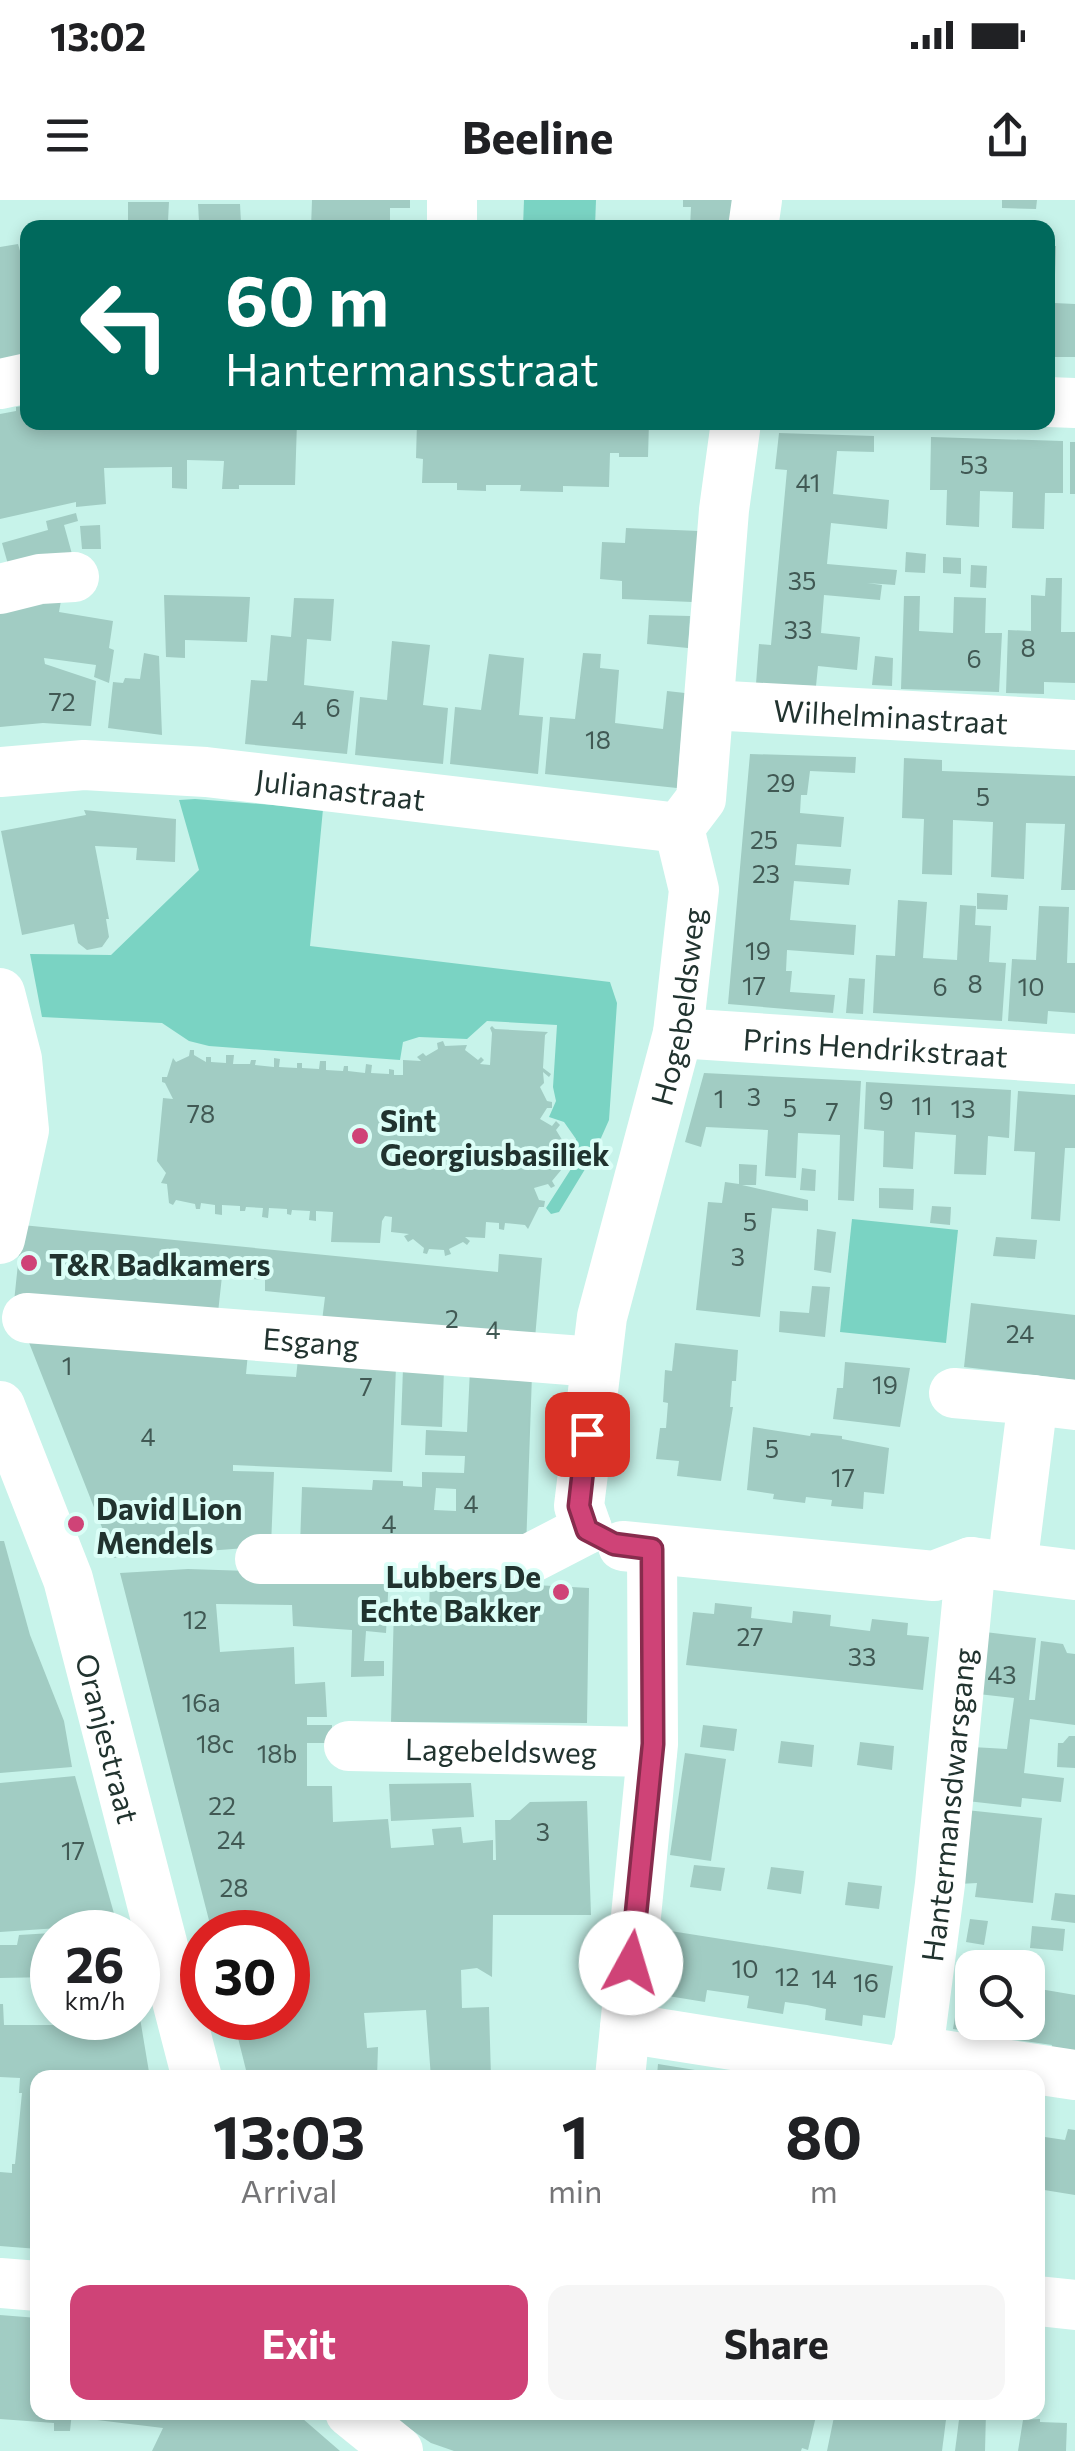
<!DOCTYPE html>
<html lang="en">
<head>
<meta charset="utf-8">
<style>
	body { margin:0; font-family:Commissioner,sans-serif; background:#f6f6f6; color:#202124; height:100vh; display:flex; flex-direction:column; font-size:38px; white-space:nowrap }
	* { box-sizing:border-box; margin:0 }
	p { font-size:32px; color:#757577 }
	.icon { flex:none; width:55px; height:55px; fill:none; stroke:currentColor; stroke-width:2; stroke-linecap:round; stroke-linejoin:round }
	.map { position:relative; flex:1; overflow:hidden }
	.details { position:absolute; left:30px; top:1870px; width:1015px; height:350px; display:flex; flex-direction:column; background:#fff; border-radius:20px; box-shadow:0 5px 15px #0003 }
	.details>* { flex:none }
	.guide { position:absolute; left:20px; top:20px; width:1035px; height:210px; border-radius:20px; box-shadow:0 5px 15px #0003; background:#00695c; color:#fff; overflow:hidden }
	.tools { position:absolute; left:955px; top:1750px; display:grid; gap:20px }
	.tools a { display:grid; place-items:center; width:90px; height:90px; border-radius:20px; background:#fff; box-shadow:0 5px 15px #0003; font-size:50px }
	.speed { position:absolute; left:30px; top:1710px; display:flex; gap:20px; font-size:50px; font-weight:700; text-align:center }
	.speed>* { display:grid; place-content:center; width:130px; height:130px; border-radius:50%; background:#fff; box-shadow:0 5px 15px #0003; line-height:1 }
	.speed small { font-size:25px; font-weight:400 }
	.speed .limit { border:15px solid #d22; background:#fff; color:#111 }
	.pin { position:absolute; display:grid; place-items:center; width:85px; height:85px; color:#fff; margin:-42px; border-radius:20px; box-shadow:0 5px 15px #0006 }
	.me { position:absolute; width:110px; margin:-55px; rotate:6deg; stroke-linejoin:round; filter:drop-shadow(0 0 8px #0008) }
	.turn { display:flex; align-items:center; gap:35px; height:210px; padding:0 40px; font-size:45px }
	.turn .icon { width:130px; height:130px; stroke-width:2.5 }
	.turn b { display:block; font-size:70px; line-height:85px }
	.eta { display:flex; justify-content:space-evenly; align-items:center; height:170px; text-align:center }
	.eta b { font-size:60px; font-weight:700; line-height:70px }
	.primary-button { display:flex; gap:20px; margin-top:auto; padding:20px 40px }
	.primary-button a { flex:1; height:115px; border-radius:20px; background:#cf4377; color:#fff; font-size:40px; font-weight:700; line-height:115px; text-align:center }
	.primary-button a+a { background:#f6f6f6; color:#202124 }
	.status { display:flex; justify-content:space-between; align-items:center; height:70px; padding:0 50px; background:#fff; direction:ltr }
	.status svg { height:28px; fill:currentColor }
	header { display:flex; justify-content:space-between; align-items:center; height:130px; padding:0 40px; background:#fff; font-size:45px; font-weight:700 }
	.map>svg:first-child { display:block }
	.green { fill:#7ad3c3 }
	.building { fill:#a1ccc3; fill-rule:evenodd }
	.lines { fill:none; stroke-linecap:round; stroke-linejoin:round }
	.minor { stroke:#fff; stroke-width:50 }
	.route-casing { stroke:#872c4d; stroke-width:25 }
	.route { stroke:#cf4377; stroke-width:18 }
	.poi-dot { fill:#cf4377; stroke:#dbfef7; stroke-width:4 }
	.labels { text-anchor:middle; dominant-baseline:central; stroke-width:8; stroke-linejoin:round; paint-order:stroke }
	.number-label { font-size:25px; fill:#415954 }
	.street-label { font-size:30px; fill:#21332f; stroke:#dbfef7 }
	.poi-label { font-size:30px; font-weight:bold; fill:#21332f; stroke:#dbfef7; text-anchor:start }
</style>
</head>
<body>
<div class="status"><b>13:02</b><svg viewBox="0 0 49 12"><path d="M0 12V9h3v3zM5 12V6h3v6zM10 12V3h3v9zM15 12V0h3v12zM26 1h20v11H26zM47 4h2v5h-2z"/></svg></div>
<header><svg class="icon" aria-label="menu" viewBox="0 0 24 24"><path d="M4 6h16M4 12h16M4 18h16"/></svg>Beeline<svg class="icon" aria-label="share" viewBox="0 0 24 24"><path d="M12 15V3M7 8l5-5 5 5M5 13v7h14v-7"/></svg></header>
<div class="map">
<svg width="1075" height="2251" viewBox="0 0 1075 2251">
	<rect width="100%" height="100%" fill="#c7f3ea"/>
	<g class="green">
		<polygon points="524,0 596,0 595,27 523,27"/>
		<polygon points="195,599 323,609 310,746 610,782 617,803 609,920 593,956 559,1012 551,1014 546,1008 571,969 576,939 564,922 549,917 556,901 553,887 557,825 487,821 467,839 419,837 403,842 400,860 209,846 189,841 162,823 42,817 30,754 111,755 199,670 179,600"/>
		<polygon points="852,1019 958,1030 946,1143 840,1132"/>
	</g>
	<g class="building">
		<polygon points="312,0 410,0 410,8 390,8 390,28 311,28"/>
		<polygon points="683,0 736,0 740,28 690,28 691,7 683,7"/>
		<polygon points="1002,0 1037,0 1036,9 1002,8"/>
		<polygon points="128,2 169,2 168,21 128,21"/>
		<polygon points="198,4 240,4 241,23 199,21"/>
		<polygon points="18,44 28,78 28,159 0,164 0,47"/>
		<polygon points="1048,46 1056,46 1054,103 1075,104 1075,157 1048,157"/>
		<polygon points="28,205 28,222 297,222 295,285 239,285 239,289 222,289 224,261 187,260 187,289 172,288 172,267 104,268 106,304 76,307 76,302 0,319 0,214 16,211 16,207"/>
		<polygon points="417,222 649,222 648,257 619,257 619,253 610,253 609,287 563,286 563,292 520,291 521,285 486,285 486,291 457,290 457,283 422,283 423,259 416,258"/>
		<polygon points="779,233 874,236 874,252 837,251 833,294 889,300 887,329 831,323 827,364 897,370 895,385 867,383 882,385 880,400 824,395 821,433 860,437 857,470 818,466 816,486 756,484 759,444 771,445 787,270 775,269"/>
		<polygon points="931,237 1063,241 1063,293 1045,293 1044,329 1012,328 1013,292 980,291 979,327 946,325 947,290 930,290"/>
		<rect x="1070" y="242" width="5" height="52"/>
		<polygon points="76,313 78,321 64,325 72,354 11,375 2,343 48,330 46,321"/>
		<polygon points="100,325 101,349 82,349 80,326"/>
		<polygon points="626,328 699,331 692,402 622,399 622,381 600,379 602,342 625,343"/>
		<polygon points="906,352 926,354 925,373 905,372"/>
		<polygon points="943,357 961,358 961,374 943,373"/>
		<polygon points="971,365 987,366 986,388 970,387"/>
		<polygon points="1046,378 1062,378 1061,432 1075,432 1075,483 1044,482 1044,494 1006,493 1008,430 1031,431 1031,395 1045,396"/>
		<polygon points="62,395 59,412 113,421 109,448 114,450 109,483 94,477 96,465 44,458 45,464 96,481 91,526 43,523 0,527 0,401"/>
		<polygon points="164,395 250,397 247,442 185,440 185,458 166,457"/>
		<polygon points="904,396 920,396 919,431 953,433 954,397 986,398 985,433 1002,433 999,492 901,489"/>
		<polygon points="294,398 334,399 331,441 307,439 304,485 354,491 347,554 245,544 251,480 267,481 271,435 291,437"/>
		<polygon points="649,415 690,416 688,448 647,444"/>
		<polygon points="392,441 430,445 423,505 448,508 443,564 355,555 360,497 387,500"/>
		<polygon points="144,453 159,456 162,535 108,528 113,482 123,483 125,478 140,479"/>
		<polygon points="583,453 601,454 600,468 619,470 615,523 663,529 667,491 685,493 677,588 545,574 550,517 575,519"/>
		<polygon points="489,454 524,458 519,515 543,517 538,574 450,564 455,507 481,510"/>
		<polygon points="875,456 893,458 892,486 872,485"/>
		<polygon points="750,554 856,557 855,573 810,571 807,595 801,595 800,613 844,617 841,647 797,644 795,665 851,669 849,685 794,681 790,720 856,725 854,755 787,750 786,771 792,771 790,792 835,795 833,813 728,804"/>
		<polygon points="904,558 942,560 942,571 1075,576 1075,690 1061,690 1065,624 1026,623 1024,679 991,677 993,622 953,620 952,675 922,674 924,619 902,618"/>
		<polygon points="84,610 176,619 175,662 136,660 137,648 95,646 109,719 106,719 109,737 102,747 87,750 78,743 74,724 22,735 1,631 86,615"/>
		<polygon points="977,693 1008,695 1007,710 977,709"/>
		<polygon points="898,700 927,702 923,758 957,760 960,705 976,706 975,725 991,726 989,762 1006,763 1002,821 873,813 876,755 895,756"/>
		<polygon points="1039,706 1069,707 1067,763 1075,763 1075,813 1048,811 1047,824 1008,821 1012,759 1036,760"/>
		<polygon points="849,778 865,779 863,814 846,813"/>
		<polygon points="492,826 495,829 548,832 545,835 543,868 551,874 549,877 543,872 544,883 540,887 547,901 552,902 552,908 547,908 540,919 552,926 556,921 560,925 556,930 564,943 570,941 572,946 566,949 568,970 562,969 552,981 555,986 551,988 548,984 534,988 539,1000 545,1001 544,1007 539,1007 528,1029 525,1025 505,1023 504,1030 499,1029 499,1023 486,1022 485,1038 465,1037 470,1041 467,1045 463,1042 449,1049 451,1054 445,1056 444,1050 429,1049 427,1054 423,1053 424,1048 413,1039 408,1042 404,1036 409,1034 391,1032 392,1017 385,1016 382,1021 380,1043 331,1042 333,1012 316,1011 316,1021 309,1020 310,1011 292,1010 291,1015 287,1014 287,1009 269,1008 268,1018 262,1017 263,1008 246,1007 245,1011 240,1011 240,1006 222,1005 222,1015 215,1014 215,1005 201,1003 200,1009 196,1009 195,1004 176,1000 173,1005 169,1003 167,984 161,983 166,973 157,961 163,898 173,899 165,883 162,882 162,877 167,877 173,858 176,862 189,856 190,850 194,850 194,855 206,862 206,857 211,857 211,862 226,863 226,855 234,855 233,864 250,864 251,860 256,860 255,865 274,867 274,858 280,859 279,867 297,868 297,863 302,863 302,868 319,869 320,861 326,861 326,870 343,871 344,866 348,866 348,871 365,873 366,864 372,865 371,873 389,874 389,869 394,870 394,875 403,875 403,860 421,861 417,857 423,853 426,856 438,849 437,843 443,841 445,846 467,845 465,850 478,860 481,857 484,860 480,864 490,865 492,833 490,828"/>
		<polygon points="704,873 861,881 854,1001 838,1000 840,935 798,933 796,978 765,976 768,930 706,927 701,947 685,942"/>
		<polygon points="866,882 1011,890 1009,938 988,936 986,975 954,974 956,935 915,932 913,969 883,967 884,931 864,929"/>
		<polygon points="1018,891 1075,895 1075,948 1065,948 1060,1021 1031,1019 1035,952 1014,951"/>
		<polygon points="739,964 757,965 756,985 742,985 808,1000 808,1011 772,1008 760,1117 696,1110 708,1002 722,1003 725,982 739,984"/>
		<polygon points="802,968 816,970 815,991 800,990"/>
		<polygon points="879,988 914,989 913,1010 879,1008"/>
		<polygon points="932,1006 951,1007 950,1025 930,1023"/>
		<polygon points="22,1025 498,1072 499,1054 542,1058 534,1150 321,1129 325,1097 265,1091 265,1080 222,1076 217,1122 14,1102"/>
		<polygon points="817,1029 836,1032 831,1073 814,1070"/>
		<polygon points="996,1037 1037,1040 1035,1059 993,1056"/>
		<polygon points="812,1086 830,1087 825,1137 779,1132 780,1111 809,1113"/>
		<polygon points="971,1103 1075,1115 1075,1180 964,1167"/>
		<polygon points="24,1130 248,1153 246,1174 296,1177 299,1150 396,1166 392,1272 233,1265 233,1271 274,1272 271,1346 114,1358"/>
		<polygon points="675,1143 738,1150 736,1181 732,1181 730,1207 733,1207 721,1281 677,1276 679,1261 656,1259 660,1228 666,1228 668,1203 663,1202 665,1170 672,1171"/>
		<polygon points="845,1162 910,1168 900,1227 833,1219 837,1188 843,1188"/>
		<polygon points="403,1168 444,1169 442,1227 401,1225"/>
		<path d="M470,1169L532,1174L526,1349L300,1346L302,1287L372,1290L373,1280L403,1281V1286L422,1287V1272L464,1273L465,1256L425,1255L426,1230L467,1232ZM436,1288L456,1289V1311L434,1310Z"/>
		<polygon points="753,1227 810,1236 811,1233 842,1236 842,1239 889,1248 884,1294 864,1292 863,1309 831,1306 832,1300 806,1297 805,1303 773,1299 774,1294 747,1290"/>
		<polygon points="0,1341 4,1341 30,1435 64,1521 72,1567 0,1573"/>
		<polygon points="188,1369 389,1376 386,1433 366,1431 364,1461 384,1461 384,1476 351,1477 352,1430 293,1426 292,1405 216,1404 220,1452 294,1447 295,1484 325,1482 327,1517 307,1517 307,1525 332,1525 332,1543 307,1543 307,1586 332,1586 333,1622 388,1619 391,1648 434,1645 432,1629 461,1627 463,1643 493,1640 493,1660 496,1660 495,1620 510,1620 530,1602 587,1601 591,1715 493,1715 492,1777 477,1768 461,1770 462,1808 489,1807 491,1878 431,1878 426,1810 364,1813 367,1848 378,1847 377,1878 248,1878 233,1818 288,1818 288,1732 212,1732 120,1373"/>
		<polygon points="430,1379 589,1388 587,1523 391,1522 394,1407 429,1410"/>
		<polygon points="715,1403 752,1407 751,1418 792,1423 793,1411 831,1415 830,1426 870,1431 872,1419 908,1423 907,1435 929,1437 923,1490 686,1465 693,1412 714,1414"/>
		<polygon points="985,1432 1036,1438 1029,1500 1035,1500 1041,1441 1063,1444 1067,1453 1075,1454 1075,1525 1030,1519 1024,1573 1064,1578 1061,1602 1022,1598 1021,1607 967,1601 972,1547 1007,1549 1014,1498 978,1494"/>
		<polygon points="703,1525 737,1529 734,1551 700,1547"/>
		<polygon points="1069,1536 1075,1536 1075,1568 1057,1567 1058,1543 1063,1543"/>
		<polygon points="781,1541 814,1545 812,1567 778,1563"/>
		<polygon points="860,1542 894,1546 892,1570 857,1565"/>
		<polygon points="685,1553 726,1559 711,1661 670,1655"/>
		<polygon points="75,1576 117,1724 0,1732 0,1583"/>
		<polygon points="471,1583 474,1617 391,1621 389,1584"/>
		<polygon points="966,1610 1042,1618 1033,1703 975,1697 977,1683 959,1684"/>
		<polygon points="694,1665 725,1668 721,1691 690,1687"/>
		<polygon points="771,1667 804,1671 801,1694 767,1689"/>
		<polygon points="848,1682 882,1686 879,1709 845,1705"/>
		<polygon points="1055,1693 1075,1695 1075,1723 1051,1720"/>
		<polygon points="970,1719 988,1721 984,1745 966,1742"/>
		<polygon points="1032,1726 1065,1729 1063,1751 1030,1748"/>
		<polygon points="658,1729 893,1766 885,1818 863,1815 862,1826 825,1820 826,1809 807,1805 785,1802 783,1814 747,1808 749,1796 707,1790 705,1802 668,1796 670,1784 649,1781"/>
		<polygon points="52,1733 52,1777 0,1778 0,1745 17,1745 19,1735"/>
		<polygon points="962,1776 972,1778 972,1822 1028,1822 1028,1787 1075,1795 1075,1861 1050,1856 1052,1845 1011,1839 1010,1850 972,1844 974,1832 953,1829"/>
		<polygon points="0,1804 3,1804 4,1825 54,1825 53,1818 140,1818 150,1878 38,1878 38,2049 0,2046 0,1972 12,1973 12,1964 15,1964 22,1893 19,1893 20,1878 0,1877"/>
		<polygon points="658,1864 695,1870 694,1878 634,1878 635,1872 657,1875"/>
		<polygon points="1068,1929 1075,1930 1075,1995 1038,1989 1038,1936 1065,1940"/>
		<polygon points="0,2115 38,2118 38,2212 72,2212 70,2231 54,2231 54,2223 0,2219"/>
		<polygon points="98,2212 295,2212 340,2251 152,2251 163,2228 97,2220"/>
		<polygon points="385,2212 817,2212 808,2250 802,2248 801,2251 454,2251 431,2243"/>
		<polygon points="835,2212 947,2212 942,2251 827,2251"/>
		<polygon points="960,2212 986,2212 985,2251 955,2251"/>
		<polygon points="1040,2219 1040,2222 1067,2223 1066,2251 1018,2251 1023,2220"/>
	</g>
	<g class="lines">
		<g class="minor">
			<polyline points="452,28 452,0"/>
			<polyline points="753,28 757,0"/>
			<polyline points="0,184 28,178"/>
			<polyline points="1048,202 1075,203"/>
			<polyline points="0,389 40,379 74,377"/>
			<path id="s1" d="M709,505L1075,525"/>
			<path id="s2" d="M0,572L84,565L206,572L679,628"/>
			<polyline points="679,628 701,599 724,310 736,222"/>
			<polyline points="0,793 17,859 24,930 0,1039"/>
			<path id="s3" d="M678,833L1075,859"/>
			<path id="s4" d="M27,1118L595,1162"/>
			<polyline points="954,1193 1033,1200"/>
			<path id="s5" d="M0,1206L68,1379L197,1878"/>
			<path id="s6" d="M587,1329L579,1306L602,1117L678,833L694,690L679,628"/>
			<polyline points="623,1346 934,1376 971,1362 1075,1375"/>
			<polyline points="260,1359 529,1359 587,1329"/>
			<polyline points="1012,1367 1033,1200 1075,1205"/>
			<path id="s7" d="M349,1546L652,1552"/>
			<path id="s8" d="M625,1828L915,1874L940,1684L971,1362"/>
			<polyline points="916,1851 1075,1875"/>
			<polyline points="620,1878 653,1544 652,1349"/>
			<polyline points="0,2083 38,2086"/>
			<polyline points="1038,2101 1075,2105"/>
			<polyline points="350,2212 398,2251"/>
		</g>
	</g>
	<g class="lines">
		<g class="route-casing">
			<polyline id="route" points="587,1234 579,1306 587,1330 614,1344 652,1349 653,1544 631,1763"/>
		</g>
		<use href="#route" class="route"/>
	</g>
	<g class="poi-dot">
		<circle cx="360" cy="936" r="10"/>
		<circle cx="29" cy="1063" r="10"/>
		<circle cx="76" cy="1324" r="10"/>
		<circle cx="561" cy="1392" r="10"/>
	</g>
	<g class="labels">
		<g class="number-label">
			<text x="974" y="264">53</text>
			<text x="808" y="282">41</text>
			<text x="802" y="380">35</text>
			<text x="798" y="429">33</text>
			<text x="1028" y="447">8</text>
			<text x="974" y="458">6</text>
			<text x="62" y="501">72</text>
			<text x="333" y="507">6</text>
			<text x="299" y="519">4</text>
			<text x="598" y="539">18</text>
			<text x="781" y="582">29</text>
			<text x="983" y="596">5</text>
			<text x="764" y="639">25</text>
			<text x="766" y="673">23</text>
			<text x="758" y="750">19</text>
			<text x="975" y="783">8</text>
			<text x="754" y="785">17</text>
			<text x="940" y="786">6</text>
			<text x="1031" y="786">10</text>
			<text x="754" y="896">3</text>
			<text x="719" y="898">1</text>
			<text x="886" y="900">9</text>
			<text x="922" y="905">11</text>
			<text x="790" y="907">5</text>
			<text x="963" y="908">13</text>
			<text x="832" y="911">7</text>
			<text x="201" y="913">78</text>
			<text x="750" y="1021">5</text>
			<text x="738" y="1056">3</text>
			<text x="452" y="1118">2</text>
			<text x="493" y="1129">4</text>
			<text x="1020" y="1133">24</text>
			<text x="67" y="1165">1</text>
			<text x="885" y="1184">19</text>
			<text x="366" y="1186">7</text>
			<text x="148" y="1236">4</text>
			<text x="772" y="1248">5</text>
			<text x="843" y="1277">17</text>
			<text x="471" y="1303">4</text>
			<text x="389" y="1323">4</text>
			<text x="195" y="1419">12</text>
			<text x="750" y="1436">27</text>
			<text x="862" y="1456">33</text>
			<text x="1002" y="1474">43</text>
			<text x="201" y="1502">16a</text>
			<text x="215" y="1543">18c</text>
			<text x="277" y="1553">18b</text>
			<text x="222" y="1605">22</text>
			<text x="543" y="1631">3</text>
			<text x="231" y="1639">24</text>
			<text x="73" y="1650">17</text>
			<text x="234" y="1687">28</text>
			<text x="745" y="1768">10</text>
			<text x="787" y="1776">12</text>
			<text x="824" y="1778">14</text>
			<text x="866" y="1782">16</text>
		</g>
		<g class="street-label">
			<text stroke="none"><textPath href="#s1" startOffset="182">Wilhelminastraat</textPath></text>
			<text stroke="none"><textPath href="#s2" startOffset="342">Julianastraat</textPath></text>
			<text stroke="none"><textPath href="#s6" startOffset="535">Hogebeldsweg</textPath></text>
			<text stroke="none"><textPath href="#s3" startOffset="198">Prins Hendrikstraat</textPath></text>
			<text stroke="none"><textPath href="#s4" startOffset="285">Esgang</textPath></text>
			<text stroke="none"><textPath href="#s5" startOffset="350">Oranjestraat</textPath></text>
			<text stroke="none"><textPath href="#s7" startOffset="152">Lagebeldsweg</textPath></text>
			<text stroke="none"><textPath href="#s8" startOffset="565">Hantermansdwarsgang</textPath></text>
		</g>
		<g class="poi-label">
			<text x="380" y="919">Sint<tspan x="380" dy="34">Georgiusbasiliek</tspan></text>
			<text x="49" y="1063">T&amp;R Badkamers</text>
			<text x="96" y="1307">David Lion<tspan x="96" dy="34">Mendels</tspan></text>
			<text x="541" y="1375" text-anchor="end">Lubbers De<tspan x="541" dy="34">Echte Bakker</tspan></text>
		</g>
	</g>
</svg>
<div class="tools">
<a><svg class="icon" aria-label="search" viewBox="0 0 24 24"><circle cx="10" cy="10" r="6"/><path d="M15 15l6 6"/></svg></a>
</div>
<div class="speed"><div>26<small>km/h</small></div><div class="limit">30</div></div>
<div class="pin" style="left:587px;top:1234px;background:#d93025"><svg class="icon" aria-label="arrive" viewBox="0 0 24 24"><path d="M6 21V4h12l-3 4 3 4H6"/></svg></div>
<svg class="me" style="left:631px;top:1763px" viewBox="-20 -20 40 40"><circle r="19" fill="#fff"/><path d="M0-13L10 11 0 6-10 11z" fill="#cf4377"/></svg>
<div class="guide">
<div class="turn"><svg class="icon" aria-label="left" viewBox="0 0 24 24"><path d="M17 20v-9H6M10 6l-5 5 5 5"/></svg><div><b>60 m</b>Hantermansstraat</div></div>
</div>
<section class="details">
<div class="eta">
<div><b>13:03</b><p>Arrival</p></div>
<div><b>1</b><p>min</p></div>
<div><b>80</b><p>m</p></div>
</div>
<div class="primary-button"><a>Exit</a><a>Share</a></div>
</section>
</div>
</body>
</html>
